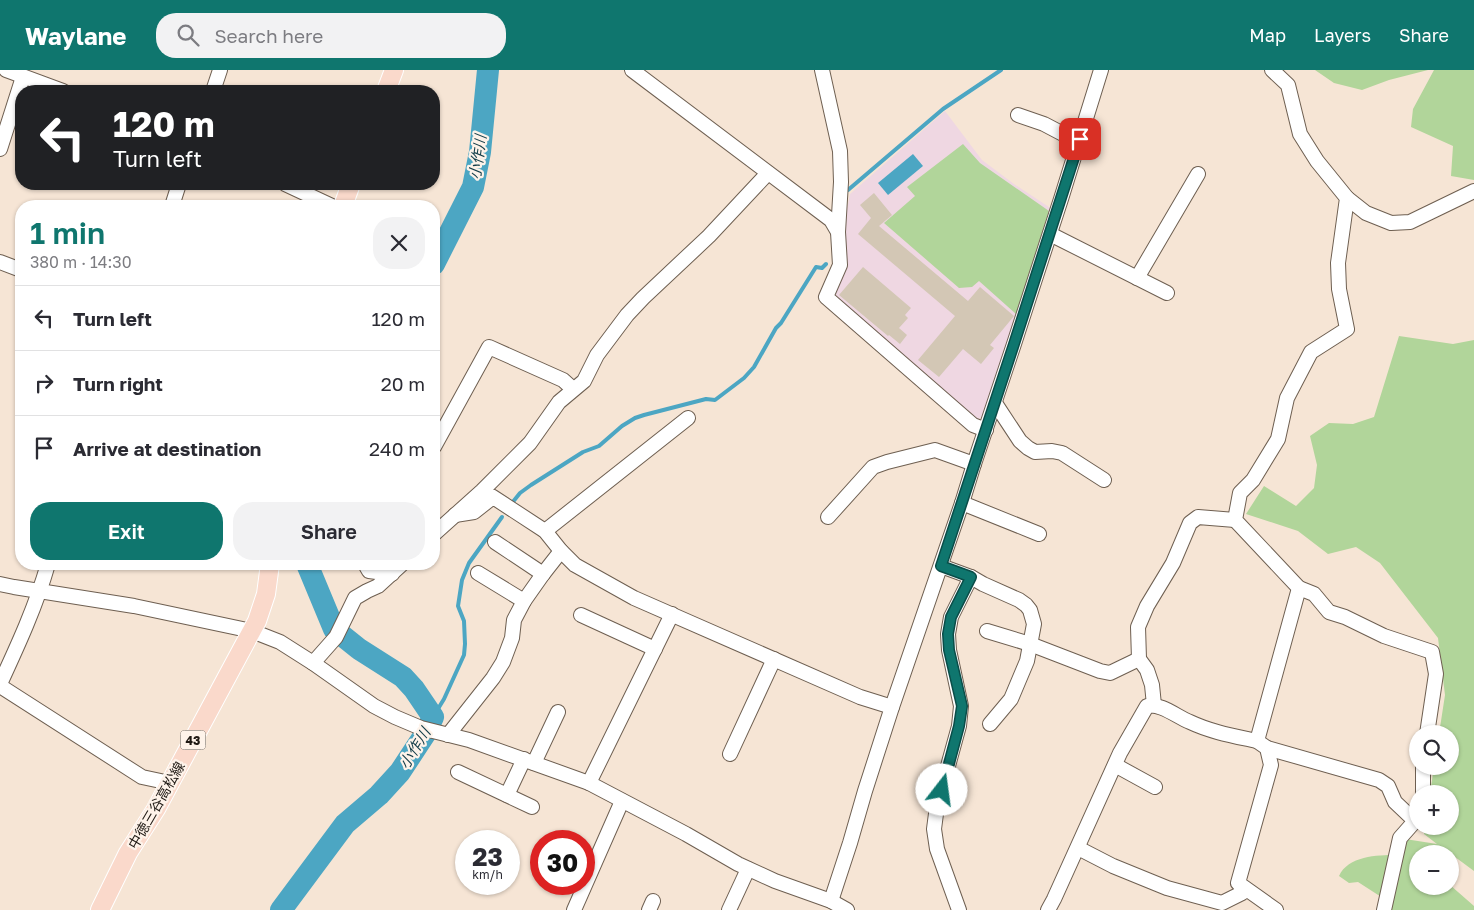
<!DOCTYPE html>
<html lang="en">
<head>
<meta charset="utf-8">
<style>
	body { margin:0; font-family:"Golos Text","Noto Sans JP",sans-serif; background:#f2f2f3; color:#2b2b33; height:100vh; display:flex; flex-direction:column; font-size:19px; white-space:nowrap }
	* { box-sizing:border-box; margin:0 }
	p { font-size:16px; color:#7c7c81 }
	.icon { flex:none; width:28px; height:28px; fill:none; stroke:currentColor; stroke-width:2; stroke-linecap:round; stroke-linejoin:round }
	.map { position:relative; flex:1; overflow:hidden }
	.panel { position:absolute; left:15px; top:130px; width:425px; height:370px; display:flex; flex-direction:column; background:#fff; border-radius:20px; box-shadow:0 1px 4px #0004 }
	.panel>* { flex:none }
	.guide { position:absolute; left:15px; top:15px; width:425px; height:105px; border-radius:20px; box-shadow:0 1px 4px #0004; background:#202124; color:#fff; overflow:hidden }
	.tools { position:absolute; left:1409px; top:655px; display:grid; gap:10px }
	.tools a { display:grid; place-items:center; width:50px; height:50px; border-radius:50%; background:#fff; box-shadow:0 1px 4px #0004; font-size:25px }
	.speed { position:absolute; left:455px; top:760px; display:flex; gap:10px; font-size:25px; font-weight:700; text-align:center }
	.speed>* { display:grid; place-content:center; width:65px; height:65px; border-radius:50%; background:#fff; box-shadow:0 1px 4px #0004; line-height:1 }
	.speed small { font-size:12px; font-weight:400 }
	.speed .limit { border:8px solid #d22; background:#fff; color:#111 }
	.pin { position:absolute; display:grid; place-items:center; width:42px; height:42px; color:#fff; margin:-21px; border-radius:10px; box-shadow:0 2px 8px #0006 }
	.me { position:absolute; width:55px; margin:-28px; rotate:15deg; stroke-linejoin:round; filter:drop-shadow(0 0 4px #0008) }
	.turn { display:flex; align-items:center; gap:18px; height:105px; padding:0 15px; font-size:22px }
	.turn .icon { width:65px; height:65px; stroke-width:2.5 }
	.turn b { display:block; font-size:35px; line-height:42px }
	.round { display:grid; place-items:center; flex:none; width:52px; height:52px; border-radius:20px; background:#f2f2f3 }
	.headline { display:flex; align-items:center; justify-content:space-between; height:85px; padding:0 15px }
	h1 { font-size:30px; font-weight:600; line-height:38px; color:#0f766e }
	.primary-button { display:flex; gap:10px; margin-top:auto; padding:10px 15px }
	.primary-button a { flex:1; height:58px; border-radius:20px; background:#0f766e; color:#fff; font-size:20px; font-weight:600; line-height:58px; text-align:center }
	.primary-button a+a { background:#f2f2f3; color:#2b2b33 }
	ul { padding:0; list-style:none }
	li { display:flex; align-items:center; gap:15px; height:65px; padding:0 15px; border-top:1px solid #e1e1e2 }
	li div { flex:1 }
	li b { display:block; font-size:19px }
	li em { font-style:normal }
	header { display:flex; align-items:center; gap:30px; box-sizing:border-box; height:70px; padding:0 25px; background:#0f766e; color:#fff }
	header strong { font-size:24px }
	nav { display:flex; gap:28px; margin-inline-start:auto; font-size:18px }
	.search { width:350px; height:45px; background:#f2f2f3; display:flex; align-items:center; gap:12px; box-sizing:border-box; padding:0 18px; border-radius:20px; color:#7c7c81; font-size:19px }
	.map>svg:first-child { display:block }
	.education { fill:#efd7e2 }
	.green { fill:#b1d59a }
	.water { fill:#4ca6c3 }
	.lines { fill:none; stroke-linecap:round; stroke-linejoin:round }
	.stream { stroke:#4ca6c3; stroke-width:4 }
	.river { stroke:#4ca6c3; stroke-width:22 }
	.building { fill:#d3c7b5 }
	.minor-casing { stroke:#6e5f51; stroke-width:16 }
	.major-casing { stroke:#fff; stroke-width:20 }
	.minor { stroke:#fff; stroke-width:14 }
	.major { stroke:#fad9cb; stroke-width:18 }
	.route-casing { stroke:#0a4d48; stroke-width:12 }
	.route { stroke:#0f766e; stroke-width:9 }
	.labels { text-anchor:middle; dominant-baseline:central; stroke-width:4.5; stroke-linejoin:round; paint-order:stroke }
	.shield { fill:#fef3ea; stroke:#615a54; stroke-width:1 }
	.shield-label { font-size:12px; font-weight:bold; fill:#1e1813 }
	.street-label { font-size:14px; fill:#1e1813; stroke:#fef3ea }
	.water-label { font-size:15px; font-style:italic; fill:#123c48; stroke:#fef3ea }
</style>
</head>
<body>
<header>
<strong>Waylane</strong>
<div class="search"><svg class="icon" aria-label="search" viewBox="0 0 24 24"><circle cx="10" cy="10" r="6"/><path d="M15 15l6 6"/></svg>Search here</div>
<nav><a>Map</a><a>Layers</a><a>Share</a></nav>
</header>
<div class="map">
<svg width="1474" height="840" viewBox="0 0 1474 840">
	<rect width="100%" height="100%" fill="#f6e5d5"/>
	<polygon class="education" points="945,41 982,90 1014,114 1052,139 986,342 975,353 834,228 846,197 842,164 850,124"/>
	<g class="green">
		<polygon points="1315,0 1428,0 1389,10 1362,20 1334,13"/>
		<polygon points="1434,0 1474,0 1474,110 1451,106 1453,76 1411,57 1413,39"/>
		<polygon points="963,74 980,93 1049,141 1016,244 979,211 972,217 959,218 884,153 915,126 907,117"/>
		<path d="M1399,266L1453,274L1474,270V801L1451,784L1450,787V784H1418V816L1450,815L1474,836V840H1389V832L1358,812L1349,813L1339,806C1348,786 1377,785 1396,785L1405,769L1437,774L1424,764L1425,756H1450V724H1430L1434,696H1450V664H1439L1445,625L1438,568L1380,493L1356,477L1328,484L1298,461L1246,444L1264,416L1296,436L1314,418L1317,395L1310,366L1329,353L1353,354L1374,347Z"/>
	</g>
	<polygon class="water" points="913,84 923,96 888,125 878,113"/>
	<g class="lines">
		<g class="stream">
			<polyline points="848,120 943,39 1001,0"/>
			<polyline points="512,433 520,423 531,415 583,382 599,376 622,356 635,348 644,345 706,329 715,330 744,308 754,297 776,258 781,253 816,197 822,198 826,194"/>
			<polyline points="433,647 444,629 464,585 465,574 464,551 458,536 462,510 469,493 502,447"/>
		</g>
		<g class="river">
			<polyline points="434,194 473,117 480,82 488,0"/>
			<polyline points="281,840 345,754 379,725 400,702 425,664 433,647 414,619 403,607 359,579 334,559 307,494"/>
		</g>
	</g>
	<g class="building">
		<polygon points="874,123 892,145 879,156 968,231 980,217 1014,246 990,275 994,278 981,294 963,279 939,307 918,290 955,246 858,164 871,148 860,135"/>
		<polygon points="863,197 911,238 905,245 908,248 899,258 907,265 900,274 889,265 888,266 839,225"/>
	</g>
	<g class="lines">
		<g class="minor-casing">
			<g id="minor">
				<polyline points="6,0 63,21"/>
				<polyline points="632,0 831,150 838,162 840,195 826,227 973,355 986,360"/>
				<polyline points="822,0 840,81 841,112 838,162"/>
				<polyline points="1272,0 1288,15 1300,64 1317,91 1347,128 1338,193 1339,219 1347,259 1311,282 1287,328 1278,369 1253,410 1240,423 1235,450 1299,518 1257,671 1267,678 1271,695 1238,813 1276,840"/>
				<polyline points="213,21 220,0"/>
				<polyline points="1018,45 1044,54 1063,64 1080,69"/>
				<polyline points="0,79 23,7"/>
				<polyline points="285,114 332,136"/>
				<polyline points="1347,128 1366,143 1391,153 1410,152 1474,121"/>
				<polyline points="172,136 179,114"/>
				<polyline points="1050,164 1167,223"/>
				<polyline points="0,192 21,200"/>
				<polyline points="1137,208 1198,104"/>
				<polyline points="995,333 1020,371 1028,378 1035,382 1052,381 1062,383 1104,410"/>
				<polyline points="434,377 489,277 563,310 573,319"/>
				<polyline points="962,433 1039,464"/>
				<polyline points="455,445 474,442 493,427 545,461 561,481 575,495 634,528 860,627 892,637"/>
				<polyline points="828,447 873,397 887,392 935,380 974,394"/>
				<polyline points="545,461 688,348"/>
				<polyline points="434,464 482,421 530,373 559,332 584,311 597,285 627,245 643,228 709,166 768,103"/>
				<polyline points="495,472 543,504"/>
				<polyline points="365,494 369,501 392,504"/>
				<polyline points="941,496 971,507 983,514 1019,530 1026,535 1030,540 1034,554 1027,591 1011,629 990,654"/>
				<polyline points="478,503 524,531"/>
				<polyline points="0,514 14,517 134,536 252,561 280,572 313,593 374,636 395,647 421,658 469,670 589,713 686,764 738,794 775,811 831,831 847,840"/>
				<polyline points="1299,518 1314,524 1329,542 1345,547 1384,566 1432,582 1436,604 1427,664"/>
				<polyline points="581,545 655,579"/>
				<polyline points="987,561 1030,574 1100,601 1110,603 1139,589"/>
				<polyline points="313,593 336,567 355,528 367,521 378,516 402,494"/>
				<path d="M0,614C18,575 36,536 48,494"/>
				<polyline points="0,616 142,707 170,713"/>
				<polyline points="1154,635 1152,615 1147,600 1139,589 1138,557 1147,536 1173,493 1190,453 1198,447 1235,450"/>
				<polyline points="448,665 493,608 503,592 512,568 514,550 524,531 543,504 561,481"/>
				<polyline points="1267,678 1379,710 1388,716 1395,732 1415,751 1400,768 1384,840"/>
				<polyline points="730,684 774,589"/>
				<polyline points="534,693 558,642"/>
				<polyline points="1115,695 1155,717"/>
				<polyline points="458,702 532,737"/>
				<polyline points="589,713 672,544"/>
				<polyline points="1423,724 1423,696"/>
				<polyline points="507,725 524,689"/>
				<polyline points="1078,778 1113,796 1167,818 1222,833 1242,823"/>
				<polyline points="831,831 850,773 865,721 892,637 962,433 974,394 1014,274 1061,129 1101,0"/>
				<polyline points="574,840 622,731"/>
				<polyline points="649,840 653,831"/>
				<polyline points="729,840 748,799"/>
				<polyline points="959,840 937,779 934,759 937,736 959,656 961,636 949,580 948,564 951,547 971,507"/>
				<path d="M1048,840L1054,829L1120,683L1147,636C1161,633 1177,647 1190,652C1211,662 1234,666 1257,671"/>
			</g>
		</g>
		<g class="major-casing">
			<g id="major">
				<polyline points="386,21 394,0"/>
				<polyline points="343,136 351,114"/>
				<polyline points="100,840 128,783 156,739 257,551 266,524 270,494"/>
			</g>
		</g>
		<use href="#minor" class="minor"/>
		<use href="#major" class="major"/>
	</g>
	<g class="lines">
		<g class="route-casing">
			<polyline id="route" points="942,720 959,656 962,636 949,580 948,564 951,547 971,507 941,496 1014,274 1080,69"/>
		</g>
		<use href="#route" class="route"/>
	</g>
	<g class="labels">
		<rect class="shield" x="180.5" y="660.5" width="25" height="19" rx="4"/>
		<g class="shield-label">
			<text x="193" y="670">43</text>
		</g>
		<g class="street-label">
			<text transform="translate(156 735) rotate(-60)">中徳三谷高松線</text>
		</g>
		<g class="water-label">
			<text transform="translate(477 87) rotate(-82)">小作川</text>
			<text transform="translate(414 678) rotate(-58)">小作川</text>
		</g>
	</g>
</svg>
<div class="tools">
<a><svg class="icon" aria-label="search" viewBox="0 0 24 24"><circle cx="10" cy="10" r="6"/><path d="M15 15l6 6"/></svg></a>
<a>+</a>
<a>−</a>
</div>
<div class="speed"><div>23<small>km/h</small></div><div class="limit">30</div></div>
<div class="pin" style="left:1080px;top:69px;background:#d93025"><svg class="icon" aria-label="arrive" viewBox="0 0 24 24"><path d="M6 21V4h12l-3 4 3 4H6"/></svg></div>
<svg class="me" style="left:942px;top:720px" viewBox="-20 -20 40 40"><circle r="19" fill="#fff"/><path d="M0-13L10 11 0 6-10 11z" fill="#0f766e"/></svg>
<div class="guide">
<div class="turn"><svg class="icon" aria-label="left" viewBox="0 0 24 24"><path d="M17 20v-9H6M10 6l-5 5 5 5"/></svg><div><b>120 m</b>Turn left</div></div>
</div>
<section class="panel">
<div class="headline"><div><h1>1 min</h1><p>380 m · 14:30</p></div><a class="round"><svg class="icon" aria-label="close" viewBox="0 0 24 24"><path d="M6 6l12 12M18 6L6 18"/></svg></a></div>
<ul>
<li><svg class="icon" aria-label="left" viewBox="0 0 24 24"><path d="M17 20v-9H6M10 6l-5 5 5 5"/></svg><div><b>Turn left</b></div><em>120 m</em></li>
<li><svg class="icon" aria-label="right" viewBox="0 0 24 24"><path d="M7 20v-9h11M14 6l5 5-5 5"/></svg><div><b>Turn right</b></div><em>20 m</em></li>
<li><svg class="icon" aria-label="arrive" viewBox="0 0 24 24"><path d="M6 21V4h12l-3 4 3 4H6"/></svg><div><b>Arrive at destination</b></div><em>240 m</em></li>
</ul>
<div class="primary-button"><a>Exit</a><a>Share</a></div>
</section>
</div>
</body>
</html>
